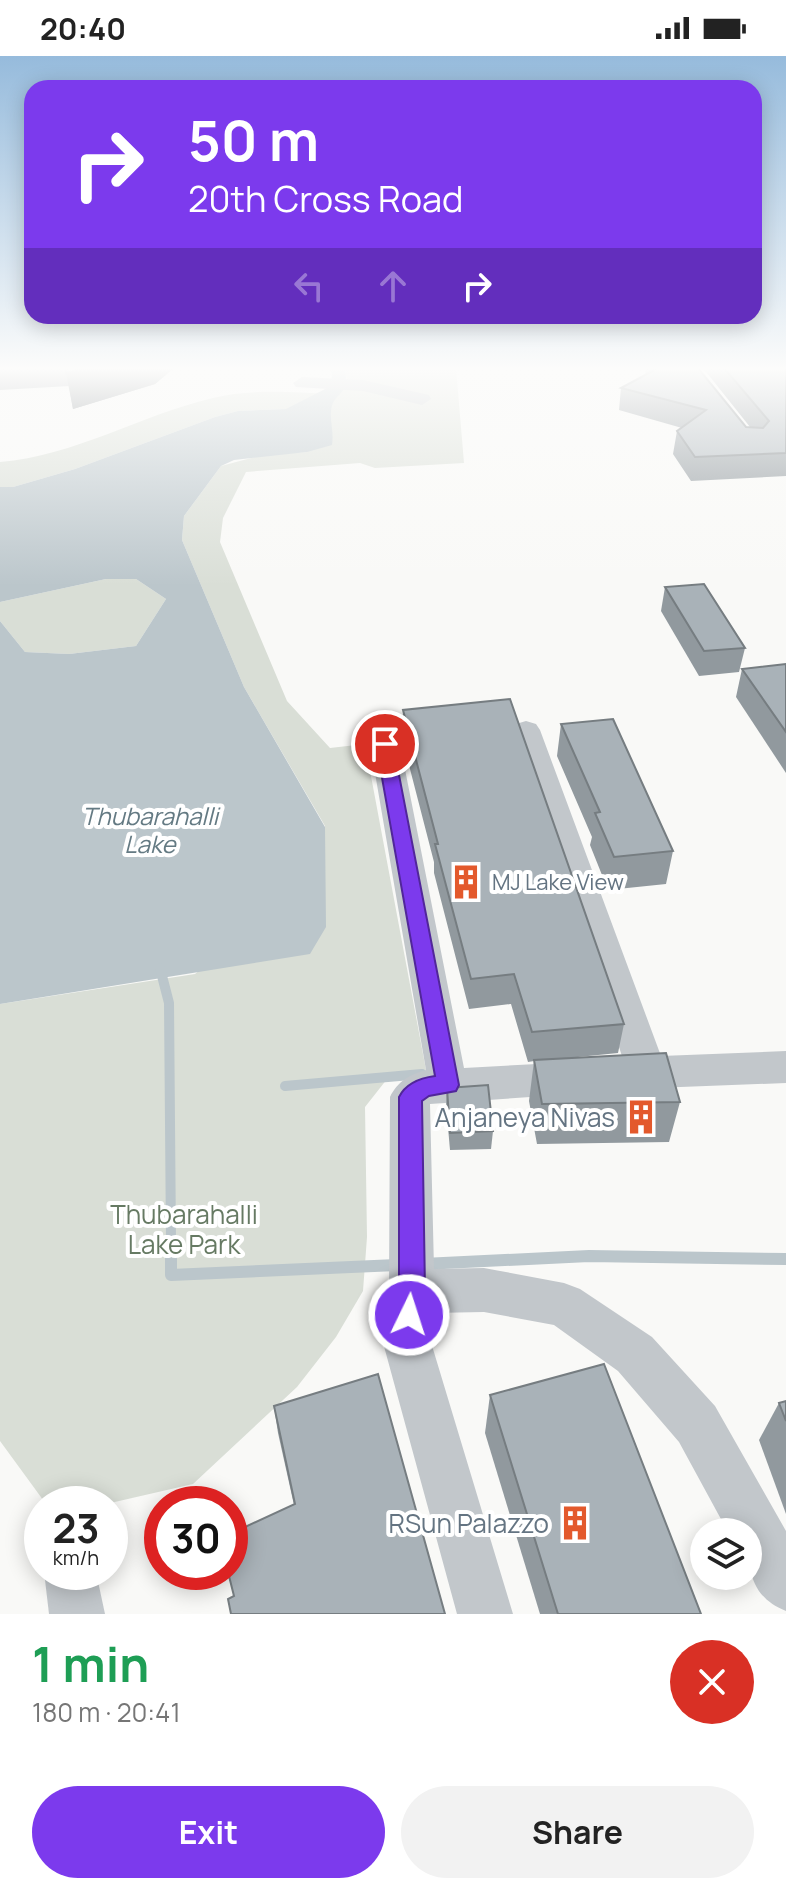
<!DOCTYPE html>
<html lang="en">
<head>
<meta charset="utf-8">
<style>
	body { margin:0; font-family:Manrope,sans-serif; background:#f2f2f2; color:#222; height:100vh; display:flex; flex-direction:column; font-size:30px; white-space:nowrap }
	* { box-sizing:border-box; margin:0 }
	p { font-size:26px; color:#767676 }
	.icon { flex:none; width:44px; height:44px; fill:none; stroke:currentColor; stroke-width:2; stroke-linecap:round; stroke-linejoin:round }
	.map { position:relative; height:1558px; overflow:hidden }
	.drawer { display:flex; flex-direction:column; background:#fff; flex:1 }
	.drawer>* { flex:none }
	.guide { position:absolute; left:24px; top:24px; width:738px; height:244px; border-radius:24px; box-shadow:0 4px 20px #0003; background:#7c3aed; color:#fff; overflow:hidden }
	.buttons { position:absolute; left:690px; top:1462px; display:grid; gap:16px }
	.buttons a { display:grid; place-items:center; width:72px; height:72px; border-radius:50%; background:#fff; box-shadow:0 4px 20px #0003; font-size:40px }
	.speed { position:absolute; left:24px; top:1430px; display:flex; gap:16px; font-size:40px; font-weight:700; text-align:center }
	.speed>* { display:grid; place-content:center; width:104px; height:104px; border-radius:50%; background:#fff; box-shadow:0 4px 20px #0003; line-height:1 }
	.speed small { font-size:20px; font-weight:400 }
	.speed .limit { border:12px solid #d22; background:#fff; color:#111 }
	.pin { position:absolute; display:grid; place-items:center; width:68px; height:68px; color:#fff; margin:-34px; border:4px solid #fff; border-radius:50%; box-shadow:0 2px 8px #0007 }
	.me { position:absolute; width:88px; margin:-44px; rotate:4deg; stroke-linejoin:round; filter:drop-shadow(0 0 6px #0008) }
	.turn { display:flex; align-items:center; gap:28px; height:168px; padding:0 32px; font-size:36px }
	.turn .icon { width:104px; height:104px; stroke-width:2.5 }
	.turn b { display:block; font-size:56px; line-height:68px }
	.lanes { display:flex; align-items:center; height:76px; padding:0 32px; background:#0003; justify-content:center; gap:40px; direction:ltr }
	.lanes .off { opacity:.35 }
	.round { display:grid; place-items:center; flex:none; width:84px; height:84px; border-radius:42px; background:#f2f2f2 }
	.overview { display:flex; align-items:center; justify-content:space-between; height:136px; padding:0 32px }
	h1 { font-size:48px; font-weight:700; line-height:60px; color:#1e9e55 }
	.button { display:flex; gap:16px; margin-top:auto; padding:16px 32px }
	.button a { flex:1; height:92px; border-radius:48px; background:#7c3aed; color:#fff; font-size:32px; font-weight:700; line-height:92px; text-align:center }
	.button a+a { background:#f2f2f2; color:#222 }
	.status { display:flex; justify-content:space-between; align-items:center; height:56px; padding:0 40px; background:#fff; direction:ltr }
	.status svg { height:22px; fill:currentColor }
	.map>svg:first-child { display:block }
	.green { fill:#d9ded6 }
	.water { fill:#bbc6cb }
	.lines { fill:none; stroke-linecap:round; stroke-linejoin:round }
	.stream-far1 { stroke:#bbc6cb; stroke-width:10 }
	.stream { stroke:#bbc6cb; stroke-width:12 }
	.minor { fill:#c2c7cb; fill-rule:evenodd }
	.wall { fill:#91999e }
	.shaded-wall { fill:#767d81 }
	.building { fill:#a9b2b8; stroke:#767d81; stroke-width:2 }
	.route { fill:#7c3aed; stroke:#51269a; stroke-width:2 }
	.labels { text-anchor:middle; dominant-baseline:central; stroke-width:8; stroke-linejoin:round; paint-order:stroke }
	.poi-label { font-size:22px; fill:#647482; stroke:#fff; text-anchor:start }
	.water-label { font-size:24px; font-style:italic; fill:#647a83; stroke:#fff }
	.near-poi-label { font-size:26px; fill:#647482; stroke:#fff; text-anchor:end }
	.near-park-label { font-size:26px; fill:#667a63; stroke:#fff }
</style>
</head>
<body>
<div class="status"><b>20:40</b><svg viewBox="0 0 49 12"><path d="M0 12V9h3v3zM5 12V6h3v6zM10 12V3h3v9zM15 12V0h3v12zM26 1h20v11H26zM47 4h2v5h-2z"/></svg></div>
<div class="map">
<svg width="786" height="1558" viewBox="0 0 786 1558">
	<rect width="100%" height="100%" fill="#f9f9f7"/>
	<g class="green">
		<path d="M345,312H456L464,407L375,412L360,407L246,416L223,462L220,486L287,645L330,692L365,688L426,1014L391,1018L365,1051L367,1181L363,1235L336,1281L297,1331L193,1428L106,1448H46L0,1385V948L195,918L324,813L325,770L244,631L182,484L184,460L221,410L263,399L307,396L285,353L238,355L215,361L75,413L13,431H0V406C75,400 140,359 213,342C251,333 290,336 330,338L347,324Z"/>
		<polygon points="106,523 136,523 166,543 136,590 69,598 25,596 0,565 0,546"/>
	</g>
	<path class="water" d="M329,312H345C350,342 333,335 331,355C330,366 334,376 332,389L307,396L234,404L221,410L184,460L182,484L244,631L325,771L326,871L310,898L0,948V565L25,596L69,598L136,590L166,543L136,523H106L0,546V431H13L75,413L215,361L238,355L286,353L331,330L332,318Z"/>
	<g class="lines">
		<g class="stream-far1">
			<polyline points="160,912 169,947 171,1186"/>
			<polyline points="285,1030 422,1018"/>
		</g>
		<g class="stream">
			<polyline points="171,1184 171,1219 397,1209"/>
			<polyline points="423,1208 589,1200 786,1203"/>
		</g>
		<g class="minor">
			<polygon points="302,321 363,324 429,339 431,343 422,349 363,335 296,331 293,327"/>
			<polygon points="526,665 536,668 540,674 661,1000 786,995 786,1027 629,1033 615,1028 609,1017 615,1006 623,1003 512,674 516,668"/>
			<path d="M385,679L395,682L400,688L464,1012L575,1006L589,1011L595,1022L589,1033L575,1038L430,1048L434,1213L484,1212L564,1227L580,1233L652,1281L715,1350L786,1475V1555C749,1540 748,1512 748,1476H728L679,1386L618,1315L554,1269L484,1256L433,1257L430,1283L513,1558H457L382,1283L389,1235L390,1041C398,1025 409,1019 426,1014L370,688L375,682Z"/>
			<polygon points="48,1516 96,1516 105,1558 49,1558 45,1524"/>
		</g>
	</g>
	<g class="wall">
		<polygon points="0,312 174,312 155,328 73,353 69,330 0,334"/>
		<polygon points="641,312 698,312 746,371 750,371 703,312 786,312 786,420 691,425 673,398 677,375 682,372 619,354 621,332 645,319 646,314"/>
		<polygon points="665,531 745,592 739,616 699,620 661,555"/>
		<polygon points="786,608 786,717 736,641 742,613"/>
		<polygon points="403,654 624,968 618,997 558,1003 680,1046 669,1086 537,1088 529,1045 534,1005 528,1006 511,948 469,953 434,817 434,806 402,682"/>
		<polygon points="561,668 673,795 666,828 608,834 590,789 592,781 557,700"/>
		<polygon points="447,1032 493,1075 491,1093 450,1094 446,1049"/>
		<polygon points="490,1339 701,1558 540,1558 485,1377"/>
		<polygon points="786,1345 786,1458 759,1384 779,1347"/>
		<polygon points="274,1350 445,1558 294,1449 278,1377"/>
	</g>
	<polygon class="shaded-wall" points="84,312 174,312 155,328 73,353 66,317"/>
	<g class="building">
		<polygon points="67,312 84,312 66,317"/>
		<polygon points="658,312 698,312 746,371 763,372 769,365 724,312 786,312 786,397 695,401 677,375 706,354 621,332"/>
		<polygon points="704,528 745,592 704,595 665,531"/>
		<polygon points="786,608 786,676 742,613"/>
		<polygon points="510,643 624,968 532,976 514,918 471,923 435,788 438,788 403,654"/>
		<polygon points="613,663 673,795 614,801 595,757 600,756 561,668"/>
		<polygon points="666,997 680,1046 542,1048 534,1004"/>
		<polygon points="488,1029 493,1075 450,1077 447,1032"/>
		<polygon points="604,1308 701,1558 558,1558 490,1339"/>
		<polygon points="378,1318 445,1558 231,1558 228,1543 234,1540 228,1516 230,1516 230,1495 247,1470 295,1448 274,1350"/>
		<polygon points="786,1345 786,1365 779,1347"/>
	</g>
	<linearGradient id="sky" x2="0" y2="1"><stop stop-color="#96bbdc"/><stop offset="0.59" stop-color="#fcfcfb"/><stop offset="1" stop-color="#fcfcfb" stop-opacity="0"/></linearGradient>
	<rect width="786" height="530" fill="url(#sky)"/>
	<path class="route" d="M385,683L393,688L459,1029L456,1035L429,1040L422,1045L425,1235L419,1268L409,1272L400,1268L396,1259L399,1235V1041C406,1027 420,1022 435,1020L376,688Z"/>
	<defs>
		<g id="building-bare" transform="scale(2.76)"><path d="M-4-6H4V6H1V3H-1V6H-4ZM-2.5-4.3h1.7v1.8h-1.7ZM.8-4.3h1.7v1.8H.8ZM-2.5-1h1.7V.8h-1.7ZM.8-1h1.7V.8H.8Z" fill="#e3592c" stroke="#fff" stroke-width="2.5" paint-order="stroke"/></g>
	</defs>
	<g fill-rule="evenodd">
		<use href="#building-bare" x="466" y="826"/>
		<use href="#building-bare" x="641" y="1061"/>
		<use href="#building-bare" x="575" y="1467"/>
	</g>
	<g class="labels">
		<g class="poi-label">
			<text x="492" y="826">MJ Lake View</text>
		</g>
		<g class="water-label">
			<text x="150" y="759">Thubarahalli<tspan x="150" dy="28">Lake</tspan></text>
		</g>
		<g class="near-poi-label">
			<text x="615" y="1061">Anjaneya Nivas</text>
			<text x="549" y="1467">RSun Palazzo</text>
		</g>
		<g class="near-park-label">
			<text x="184" y="1158">Thubarahalli<tspan x="184" dy="30">Lake Park</tspan></text>
		</g>
	</g>
</svg>
<div class="buttons">
<a><svg class="icon" aria-label="layers" viewBox="0 0 24 24"><path d="M12 4l9 5-9 5-9-5zM3 14l9 5 9-5"/></svg></a>
</div>
<div class="speed"><div>23<small>km/h</small></div><div class="limit">30</div></div>
<div class="pin" style="left:385px;top:688px;background:#d93025"><svg class="icon" aria-label="arrive" viewBox="0 0 24 24"><path d="M6 21V4h12l-3 4 3 4H6"/></svg></div>
<svg class="me" style="left:409px;top:1259px" viewBox="-20 -20 40 40"><circle r="17" fill="#7c3aed" stroke="#fff" stroke-width="3"/><path d="M0-11L8 9 0 5-8 9z" fill="#fff"/></svg>
<div class="guide">
<div class="turn"><svg class="icon" aria-label="right" viewBox="0 0 24 24"><path d="M7 20v-9h11M14 6l5 5-5 5"/></svg><div><b>50 m</b>20th Cross Road</div></div>
<div class="lanes"><svg class="icon off" aria-label="left" viewBox="0 0 24 24"><path d="M17 20v-9H6M10 6l-5 5 5 5"/></svg><svg class="icon off" aria-label="ahead" viewBox="0 0 24 24"><path d="M12 20V5M6 11l6-6 6 6"/></svg><svg class="icon" aria-label="right" viewBox="0 0 24 24"><path d="M7 20v-9h11M14 6l5 5-5 5"/></svg></div>
</div>
</div>
<section class="drawer">
<div class="overview"><div><h1>1 min</h1><p>180 m · 20:41</p></div><a class="round" style="background:#d93025;color:#fff"><svg class="icon" aria-label="close" viewBox="0 0 24 24"><path d="M6 6l12 12M18 6L6 18"/></svg></a></div>
<div class="button"><a>Exit</a><a>Share</a></div>
</section>
</body>
</html>
